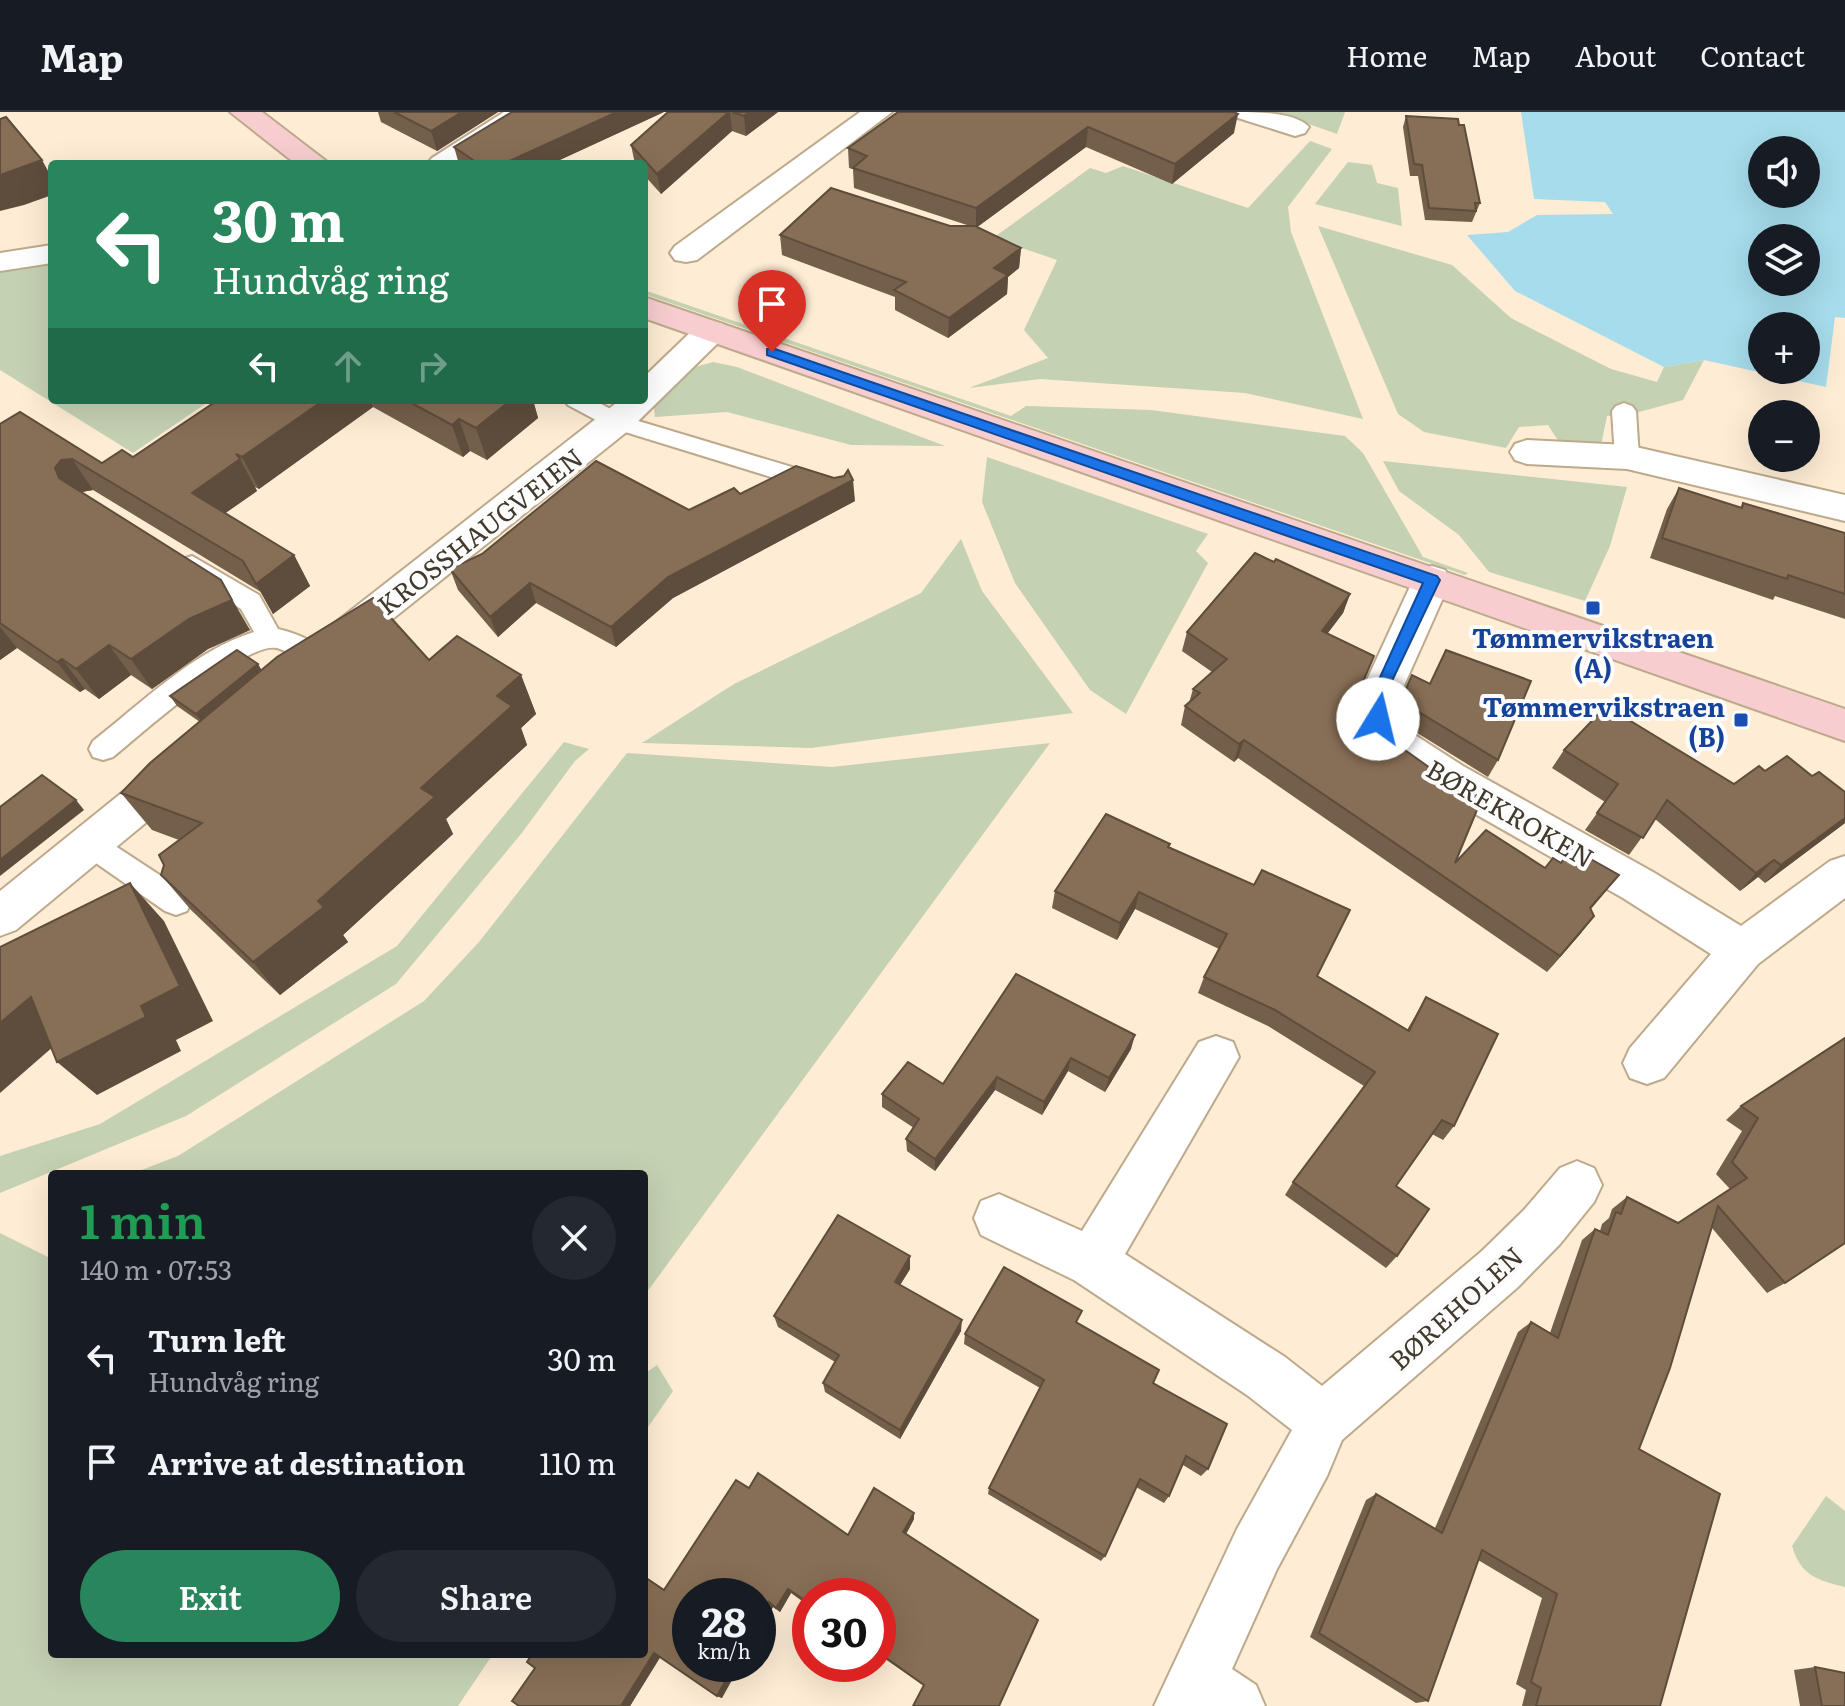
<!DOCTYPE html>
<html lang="en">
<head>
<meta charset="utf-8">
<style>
	body { margin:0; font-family:Literata,serif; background:#242831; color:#f1f3f6; height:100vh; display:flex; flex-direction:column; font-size:30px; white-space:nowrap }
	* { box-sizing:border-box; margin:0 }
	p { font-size:26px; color:#9ea1a6 }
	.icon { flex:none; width:44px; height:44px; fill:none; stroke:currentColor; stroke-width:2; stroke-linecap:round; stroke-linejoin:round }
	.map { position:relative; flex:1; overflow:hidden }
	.panel { position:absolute; left:48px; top:1058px; width:600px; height:488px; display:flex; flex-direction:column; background:#171b24; border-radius:8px; box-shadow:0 8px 32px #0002 }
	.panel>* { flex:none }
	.top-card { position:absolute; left:48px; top:48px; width:600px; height:244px; border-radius:8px; box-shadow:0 8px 32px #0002; background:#29855c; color:#fff; overflow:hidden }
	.fabs { position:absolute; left:1748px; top:24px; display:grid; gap:16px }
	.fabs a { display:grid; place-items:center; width:72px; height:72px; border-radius:50%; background:#171b24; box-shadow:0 8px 32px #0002; font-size:40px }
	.speed { position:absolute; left:672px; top:1466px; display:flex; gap:16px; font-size:40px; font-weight:700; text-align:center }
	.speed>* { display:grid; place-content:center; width:104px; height:104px; border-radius:50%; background:#171b24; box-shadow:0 8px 32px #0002; line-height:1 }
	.speed small { font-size:20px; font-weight:400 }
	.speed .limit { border:12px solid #d22; background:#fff; color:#111 }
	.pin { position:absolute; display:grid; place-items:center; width:68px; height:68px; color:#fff; margin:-82px -34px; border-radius:50% 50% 50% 0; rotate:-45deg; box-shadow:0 0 8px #0007 }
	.pin .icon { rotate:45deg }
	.me { position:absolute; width:88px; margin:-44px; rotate:9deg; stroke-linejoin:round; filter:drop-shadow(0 0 6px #0008) }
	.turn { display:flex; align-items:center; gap:28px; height:168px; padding:0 32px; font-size:36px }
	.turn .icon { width:104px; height:104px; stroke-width:2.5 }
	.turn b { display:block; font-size:56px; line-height:68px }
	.lanes { display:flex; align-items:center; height:76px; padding:0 32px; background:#0003; justify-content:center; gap:40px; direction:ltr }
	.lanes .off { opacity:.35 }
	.round { display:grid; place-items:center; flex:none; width:84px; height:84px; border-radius:42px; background:#242831 }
	.headline { display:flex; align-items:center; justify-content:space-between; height:136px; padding:0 32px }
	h1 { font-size:48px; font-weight:600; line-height:60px; color:#1e9e55 }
	.cta { display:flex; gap:16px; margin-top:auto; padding:16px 32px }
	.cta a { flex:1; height:92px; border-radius:48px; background:#29855c; color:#fff; font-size:32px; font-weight:600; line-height:92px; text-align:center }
	.cta a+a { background:#242831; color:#f1f3f6 }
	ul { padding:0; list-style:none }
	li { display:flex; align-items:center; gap:24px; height:104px; padding:0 32px }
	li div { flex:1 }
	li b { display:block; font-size:30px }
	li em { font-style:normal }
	header { display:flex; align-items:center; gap:48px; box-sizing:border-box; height:112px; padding:0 40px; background:#171b24; border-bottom:2px solid #363941 }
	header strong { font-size:38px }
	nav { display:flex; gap:44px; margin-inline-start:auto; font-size:28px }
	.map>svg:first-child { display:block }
	.green { fill:#c5d1b3 }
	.water { fill:#a6dceb; fill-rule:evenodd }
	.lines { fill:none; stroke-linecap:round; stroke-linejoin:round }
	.lane-casing { stroke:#bda98b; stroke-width:4 }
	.street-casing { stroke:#bda98b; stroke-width:4 }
	.secondary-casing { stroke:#bda98b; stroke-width:4 }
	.lane { fill:#fff; fill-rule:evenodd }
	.street { fill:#fff; fill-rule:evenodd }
	.secondary { fill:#f7cdd0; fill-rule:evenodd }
	.wall { fill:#745f4a }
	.shaded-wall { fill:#5e4d3c }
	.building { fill:#876e56; stroke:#5e4d3c; stroke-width:2 }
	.route { fill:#1a73e8; stroke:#114b97; stroke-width:2 }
	.transit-dot { fill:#1a4fb4; stroke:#fcfcfc; stroke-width:3 }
	.labels { text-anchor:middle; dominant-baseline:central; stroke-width:8; stroke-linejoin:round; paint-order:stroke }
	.street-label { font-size:26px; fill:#42392d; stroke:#fcfcfc }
	.transit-label { font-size:26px; font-weight:bold; fill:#164399; stroke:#fcfcfc }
</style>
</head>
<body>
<header>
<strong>Map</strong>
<nav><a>Home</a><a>Map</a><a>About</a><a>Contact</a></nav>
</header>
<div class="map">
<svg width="1845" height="1594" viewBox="0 0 1845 1594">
	<rect width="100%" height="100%" fill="#feecd4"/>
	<g class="green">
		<polygon points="1275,0 1345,0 1337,22"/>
		<polygon points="1310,29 1332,37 1288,95 1291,120 1363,307 1245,281 1040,267 969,276 1048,246 1024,218 1057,148 993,126 1090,56 1106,61 1123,54 1248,96"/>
		<polygon points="1348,50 1372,53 1377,71 1398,76 1402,114 1315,92"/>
		<polygon points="1318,114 1452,153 1511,206 1611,257 1657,270 1664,255 1704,248 1683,288 1628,303 1607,304 1601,333 1561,333 1548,313 1519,315 1506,336 1424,320 1398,302"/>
		<polygon points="52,146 52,288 211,288 133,341 0,258 0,155"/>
		<polygon points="644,178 1011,304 1026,294 1151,298 1345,324 1363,341 1423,445 1468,461 1465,463 644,182"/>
		<polygon points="713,250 737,255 945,334 851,333 727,300 655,305 653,287 695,255"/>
		<polygon points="987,345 1208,422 1196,439 1208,451 1126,602 1090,578 1015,471 982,390"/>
		<polygon points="1383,349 1627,375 1610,434 1585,489 1489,460 1459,423 1399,379"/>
		<polygon points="961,427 982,479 1073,601 811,636 642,631 734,572 921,481"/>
		<polygon points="564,630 589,637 575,649 521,722 396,872 186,1004 0,1081 0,1044 100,1012 397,834"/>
		<polygon points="1050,631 644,1184 644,1062 131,1062 178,1044 424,889 479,830 627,641 832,655"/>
		<polygon points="0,1121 52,1147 52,1542 493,1542 458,1594 0,1594"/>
		<polygon points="657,1253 673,1279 644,1321 644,1262"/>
		<path d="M1826,1384L1845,1399V1475C1817,1468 1801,1464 1792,1434Z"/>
	</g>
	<path class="water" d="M1521,0H1845V206L1835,205L1826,275L1704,248L1664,255L1515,179L1467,123L1508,120L1537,103L1613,102L1605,90L1534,87ZM1762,38H1806V82H1762ZM1762,126H1806V170H1762ZM1762,214H1806V258H1762Z"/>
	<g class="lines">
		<g class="lane-casing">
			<g id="lane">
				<polygon points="564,288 594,288 625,305 832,367 835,373 832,379 823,381 609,315 568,293"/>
				<polygon points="1624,291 1632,294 1636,299 1639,345 1635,351 1619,351 1615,345 1612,299 1616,294"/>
				<path d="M192,444L259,483L278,517C295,521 320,530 329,546L325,553L316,556C302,552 291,540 277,536C245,529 140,623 113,645L103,648L93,645L89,637L93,629C142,591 193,539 254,520L241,497L183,459L179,453L183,447Z"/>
				<polygon points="90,720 100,724 187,781 191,790 187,799 176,803 165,799 80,740 75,732 80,724"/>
			</g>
		</g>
		<g class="street-casing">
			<g id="street">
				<polygon points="504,0 538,0 534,6 462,52 427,52 432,46"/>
				<polygon points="860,0 892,0 697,148 686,150 675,148 670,141 675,134"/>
				<path d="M1234,0C1256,0 1295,0 1309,15L1305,21L1295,24L1238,6Z"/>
				<polygon points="52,133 52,151 0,159 0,141"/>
				<polygon points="711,209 723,212 727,219 723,226 629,318 350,541 336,545 322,541 317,531 322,521 620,288 644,288 644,265 699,212"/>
				<polygon points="1527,328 1627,333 1845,383 1845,409 1627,357 1527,352 1515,348 1510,340 1515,332"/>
				<polygon points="1432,454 1445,458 1451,468 1394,596 1404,616 1463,654 1653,760 1741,814 1830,749 1845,744 1845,786 1758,852 1664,966 1647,972 1630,966 1623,951 1630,936 1711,842 1623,786 1433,678 1376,638 1354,596 1413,468 1419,458"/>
				<polygon points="180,642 195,646 201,658 195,670 16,818 0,824 0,779 165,646"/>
				<polygon points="1216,924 1233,930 1239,945 1125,1142 1285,1245 1322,1274 1482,1139 1524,1098 1560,1056 1577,1049 1594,1056 1602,1073 1594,1090 1560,1132 1518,1175 1342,1328 1327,1364 1277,1457 1232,1557 1256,1573 1265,1594 1154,1594 1237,1417 1292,1318 1247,1283 1074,1168 981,1123 974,1106 981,1089 999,1082 1082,1119 1199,930"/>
			</g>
		</g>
		<g class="secondary-casing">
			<g id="secondary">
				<polygon points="230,0 262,0 330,52 296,52"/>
				<polygon points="644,185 1845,597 1845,629 644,206"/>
			</g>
		</g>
		<use href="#lane" class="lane"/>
		<use href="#street" class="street"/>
		<use href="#secondary" class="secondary"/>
	</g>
	<g class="wall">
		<polygon points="378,0 498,0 437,39 381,10"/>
		<polygon points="664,0 551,52 459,52 454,35"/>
		<polygon points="668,0 778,0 746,24 732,19 661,82 644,63 644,52 635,52 631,33"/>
		<polygon points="898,0 1234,21 1172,72 1086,35 977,115 1021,136 1019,156 1008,165 1007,182 948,226 895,198 895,185 782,143 780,123 970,114 854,76 853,57 849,56 848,36"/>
		<polygon points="1406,4 1480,91 1472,110 1425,108 1418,64 1410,64 1403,15"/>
		<polygon points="218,288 533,288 538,306 487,348 470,339 463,345 373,295 259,377 255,375 257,379 225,401 294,443 310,474 273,502 261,480 93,378 82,380 250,518 208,537 152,577 131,563 99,587 85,577 80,580 17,536 0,548 0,312 102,351 133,345"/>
		<polygon points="1679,376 1740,396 1743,391 1845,421 1845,507 1775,484 1773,488 1650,446 1667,397"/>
		<polygon points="855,389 673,486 616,535 536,491 498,525 458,478 450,457 689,398"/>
		<polygon points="1274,450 1350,482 1343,501 1327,522 1381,621 1455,751 1545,756 1561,751 1619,763 1591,797 1581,821 1547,860 1238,646 1234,650 1181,613 1185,594 1189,591 1193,577 1212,560 1182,539 1187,520"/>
		<polygon points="429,548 521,563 536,602 521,616 527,633 446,707 453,722 343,823 348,830 280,883 191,798 161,763 179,728 152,718 121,681 200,610 177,594 170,584 262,558"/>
		<polygon points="1412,563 1498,648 1488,665 1406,614 1397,596"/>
		<polygon points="1564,638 1734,672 1845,711 1765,771 1758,765 1740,779 1655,707 1629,743 1585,718 1605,690 1552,656"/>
		<polygon points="1169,736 1317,864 1407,918 1426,885 1454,1014 1443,1028 1432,1022 1396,1074 1397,1144 1386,1156 1285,1083 1293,1070 1364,974 1268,914 1198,881 1204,865 1219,837 1135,797 1117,828 1052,796 1055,779"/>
		<polygon points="1016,862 1131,937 1105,980 1068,959 1042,1003 995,978 935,1059 907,1039 906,1027 914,1016 882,995 882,982 943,972"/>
		<polygon points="1845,926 1785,1171 1767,1181 1712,1116 1639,1337 1660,1594 1522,1594 1526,1578 1516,1572 1542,1486 1478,1448 1428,1589 1416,1591 1310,1525 1366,1388 1376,1382 1435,1416 1518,1220 1531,1210 1550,1221 1582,1128 1595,1117 1600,1119 1602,1112 1609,1106 1612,1097 1627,1085 1678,1111 1730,1077 1716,1062 1742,1019 1726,1008 1741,994"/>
		<polygon points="910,1157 900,1173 961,1219 900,1327 825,1280 823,1271 835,1250 778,1215 774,1204"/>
		<polygon points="1077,1211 1153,1271 1208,1357 1201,1364 1183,1353 1169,1384 1164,1391 1136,1375 1105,1444 1101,1449 988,1382 989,1376 1040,1276 964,1232 965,1222"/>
		<polygon points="749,1376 848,1423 914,1407 906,1422 1038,1508 924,1574 878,1542 878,1484 810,1484 810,1495 791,1481 780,1500 773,1495 758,1521 758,1484 722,1586 717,1584 660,1545 630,1594 519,1594 535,1556 644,1542 664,1478"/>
		<polygon points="1815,1555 1844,1561 1845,1559 1845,1594 1800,1594 1794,1558"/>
	</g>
	<g class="shaded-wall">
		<polygon points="462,0 498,0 437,39 431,19"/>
		<polygon points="617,0 664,0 551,52 503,52"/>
		<polygon points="730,0 732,19 661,82 657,62"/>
		<polygon points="749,0 778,0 746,24 744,4"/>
		<polygon points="1238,2 1234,21 1172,72 1175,52"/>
		<polygon points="1088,15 1086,35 976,116 976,96"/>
		<polygon points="42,48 52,66 52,83 24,93 0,99 0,63"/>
		<polygon points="1021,136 1019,156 1008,165 1007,182 948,226 949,206 994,156"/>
		<polygon points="324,288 370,288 373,295 259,377 242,345"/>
		<polygon points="511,288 533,288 538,306 487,348 476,316"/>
		<polygon points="459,307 470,339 463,345 452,313"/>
		<polygon points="72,347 93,378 81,380 59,366 55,356 61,348"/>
		<polygon points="240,347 257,379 210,412 192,381"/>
		<polygon points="853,368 855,389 673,486 616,535 611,515 668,465"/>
		<polygon points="294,443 310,474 273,502 256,472"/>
		<polygon points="221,468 250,518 208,537 152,577 131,547"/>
		<polygon points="530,471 536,491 498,525 490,505"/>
		<polygon points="1350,482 1343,501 1315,538 1322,519"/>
		<polygon points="0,515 17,536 0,548"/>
		<polygon points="109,533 131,563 99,587 76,557"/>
		<polygon points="62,547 85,577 80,580 57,550"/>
		<polygon points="258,552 264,562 203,612 196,602"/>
		<polygon points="521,563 536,602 521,616 527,633 446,707 453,722 343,823 348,830 280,883 253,850 318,789 421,676 497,584"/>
		<polygon points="1244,628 1238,646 1234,650 1239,632"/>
		<polygon points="76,688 84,698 0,764 0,748"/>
		<polygon points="1845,706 1845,711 1765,771 1781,753"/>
		<polygon points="1774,748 1758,765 1740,779 1756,761"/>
		<polygon points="130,771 164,809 213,909 176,928 181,939 97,983 57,950 141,894"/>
		<polygon points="1139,780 1135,797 1117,828 1120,811"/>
		<polygon points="1594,804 1581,821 1547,860 1560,844"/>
		<polygon points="31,885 70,920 0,981 0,911"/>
		<polygon points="1135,923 1131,937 1105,980 1109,966"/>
		<polygon points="1071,946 1068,959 1042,1003 1044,990"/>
		<polygon points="997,965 995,978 935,1059 935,1047"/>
		<polygon points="910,1144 910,1157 895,1181 895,1170"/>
		<polygon points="962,1208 961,1219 900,1327 900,1318"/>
		<polygon points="914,1401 914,1407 904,1426 903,1420"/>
		<polygon points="788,1477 791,1481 780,1500 776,1496"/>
		<polygon points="769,1490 773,1495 758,1521 758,1510"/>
		<polygon points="654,1541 661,1544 630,1594 621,1594"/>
		<polygon points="735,1552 741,1552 722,1586 717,1584"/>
	</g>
	<g class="building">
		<polygon points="394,0 462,0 431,19"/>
		<polygon points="512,0 617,0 503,52 479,52 454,35"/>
		<polygon points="668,0 729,0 657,62 631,33"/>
		<polygon points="732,0 749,0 744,4"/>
		<polygon points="898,0 1234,0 1238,2 1175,52 1088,15 976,96 853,56 867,44 848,36"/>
		<polygon points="1406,4 1458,7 1459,13 1464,13 1480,91 1475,91 1476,99 1429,96 1422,53 1414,52"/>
		<polygon points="6,5 42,48 0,63 0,7"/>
		<polygon points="831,76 950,114 975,114 1021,136 994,156 1008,163 949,206 894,178 906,170 780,123"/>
		<polygon points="218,288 324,288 242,345 236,342 240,347 192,381 294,443 256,472 243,449 72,347 61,348 55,356 59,366 221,468 232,488 189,507 131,547 109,533 76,557 62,547 57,550 0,511 0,312 20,300 102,351 122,338 133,345"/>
		<polygon points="406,288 511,288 476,316 459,307 452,313"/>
		<polygon points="596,349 689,398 734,376 740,382 796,354 834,366 844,364 848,358 853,368 668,465 611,515 530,471 490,505 450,457 482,442"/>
		<polygon points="1679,376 1742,396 1743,391 1845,421 1845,482 1788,463 1787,467 1662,426"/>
		<polygon points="1255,441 1274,450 1276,447 1350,482 1322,519 1374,544 1359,579 1381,621 1440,663 1482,686 1455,751 1486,718 1545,756 1553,746 1561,751 1571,736 1619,763 1590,796 1594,804 1560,844 1244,628 1239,632 1185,594 1200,581 1193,577 1227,547 1187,520"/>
		<polygon points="373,486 429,548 457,524 521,563 497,584 512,594 421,676 435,685 318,789 324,795 253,850 161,763 164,753 159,743 202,711 121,681 150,651 277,545"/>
		<polygon points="237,538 258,552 196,602 170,584"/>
		<polygon points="1446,538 1531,569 1498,648 1414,597 1405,579 1412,563 1430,572"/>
		<polygon points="1606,594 1734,672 1759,654 1765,659 1787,644 1812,664 1819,660 1845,680 1845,706 1781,753 1774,748 1756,761 1667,688 1643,726 1597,701 1618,672 1564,638"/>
		<polygon points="42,663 76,688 0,748 0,695"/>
		<polygon points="1106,702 1170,732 1168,735 1254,773 1262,758 1350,798 1317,864 1409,919 1426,885 1498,922 1454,1014 1442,1008 1396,1074 1429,1097 1397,1144 1293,1070 1375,960 1275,898 1204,865 1227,822 1139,780 1120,811 1055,779"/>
		<polygon points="130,771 180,874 141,894 146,905 57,950 31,885 0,911 0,835"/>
		<polygon points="1016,862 1135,923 1109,966 1071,946 1044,990 997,965 935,1047 906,1027 919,1007 882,982 908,950 943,972"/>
		<polygon points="1845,926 1845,1131 1785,1171 1718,1094 1670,1256 1639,1337 1720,1382 1660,1594 1536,1594 1541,1576 1531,1570 1557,1482 1482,1438 1428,1589 1319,1521 1376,1382 1442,1421 1531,1210 1558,1226 1595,1117 1608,1123 1616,1100 1621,1102 1627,1085 1678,1111 1747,1066 1732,1050 1758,1006 1741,994"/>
		<polygon points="838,1103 910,1144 895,1170 962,1208 900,1318 823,1271 839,1243 774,1204"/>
		<polygon points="1004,1155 1082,1199 1076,1210 1159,1258 1153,1271 1227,1312 1208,1357 1186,1344 1169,1384 1140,1367 1105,1444 989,1376 1044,1268 965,1222"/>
		<polygon points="758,1361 848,1423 874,1376 914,1401 903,1420 1038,1508 999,1594 913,1594 924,1573 878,1540 878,1484 810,1484 810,1492 788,1477 776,1496 769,1490 758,1510 758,1484 690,1484 690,1552 735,1552 717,1584 654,1541 621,1594 519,1594 512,1589 535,1556 527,1550 532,1542 644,1542 644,1469 646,1466 664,1478 736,1368 749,1376"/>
		<polygon points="1815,1555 1845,1561 1845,1594 1822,1594"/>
	</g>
	<polygon class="route" points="772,236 1437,464 1440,468 1390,573 1382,596 1386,607 1383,612 1372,612 1366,596 1423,471 767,243 767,237"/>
	<g class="transit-dot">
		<rect x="1585" y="488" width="16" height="16" rx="4"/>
		<rect x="1733" y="600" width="16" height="16" rx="4"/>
	</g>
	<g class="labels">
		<g class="street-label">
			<text transform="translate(479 418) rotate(-38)">KROSSHAUGVEIEN</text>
			<text transform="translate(1511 700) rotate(30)">BØREKROKEN</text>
			<text transform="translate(1455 1195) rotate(-42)">BØREHOLEN</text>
		</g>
		<g class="transit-label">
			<text x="1593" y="524">Tømmervikstraen<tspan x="1593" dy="30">(A)</tspan></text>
			<text x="1725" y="593" text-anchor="end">Tømmervikstraen<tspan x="1725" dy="30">(B)</tspan></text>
		</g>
	</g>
</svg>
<div class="fabs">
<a><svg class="icon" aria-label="sound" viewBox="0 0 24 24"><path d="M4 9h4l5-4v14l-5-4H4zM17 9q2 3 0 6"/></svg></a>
<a><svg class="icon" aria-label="layers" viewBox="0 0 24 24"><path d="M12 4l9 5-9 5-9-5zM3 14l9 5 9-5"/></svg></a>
<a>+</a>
<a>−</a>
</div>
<div class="speed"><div>28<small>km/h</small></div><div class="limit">30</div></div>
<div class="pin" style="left:772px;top:240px;background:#d93025"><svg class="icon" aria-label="arrive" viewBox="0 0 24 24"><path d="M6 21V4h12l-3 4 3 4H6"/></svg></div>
<svg class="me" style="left:1378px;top:607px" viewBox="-20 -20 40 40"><circle r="19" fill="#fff"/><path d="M0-13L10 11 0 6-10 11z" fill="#1a73e8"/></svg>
<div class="top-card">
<div class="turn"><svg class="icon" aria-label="left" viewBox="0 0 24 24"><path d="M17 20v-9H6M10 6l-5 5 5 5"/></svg><div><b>30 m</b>Hundvåg ring</div></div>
<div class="lanes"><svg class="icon" aria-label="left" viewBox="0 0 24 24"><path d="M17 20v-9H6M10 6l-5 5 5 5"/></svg><svg class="icon off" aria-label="ahead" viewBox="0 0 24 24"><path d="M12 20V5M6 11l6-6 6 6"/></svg><svg class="icon off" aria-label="right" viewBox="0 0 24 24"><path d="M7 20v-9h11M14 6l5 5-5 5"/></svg></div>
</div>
<section class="panel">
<div class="headline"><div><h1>1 min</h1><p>140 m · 07:53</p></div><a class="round"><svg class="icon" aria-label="close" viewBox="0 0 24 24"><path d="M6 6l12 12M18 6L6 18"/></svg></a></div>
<ul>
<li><svg class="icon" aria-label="left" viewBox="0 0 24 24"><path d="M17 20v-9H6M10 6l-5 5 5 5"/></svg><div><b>Turn left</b><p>Hundvåg ring</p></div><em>30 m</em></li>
<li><svg class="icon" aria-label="arrive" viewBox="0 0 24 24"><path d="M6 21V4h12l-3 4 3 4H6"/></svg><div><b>Arrive at destination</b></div><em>110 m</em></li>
</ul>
<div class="cta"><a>Exit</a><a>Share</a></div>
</section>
</div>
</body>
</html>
